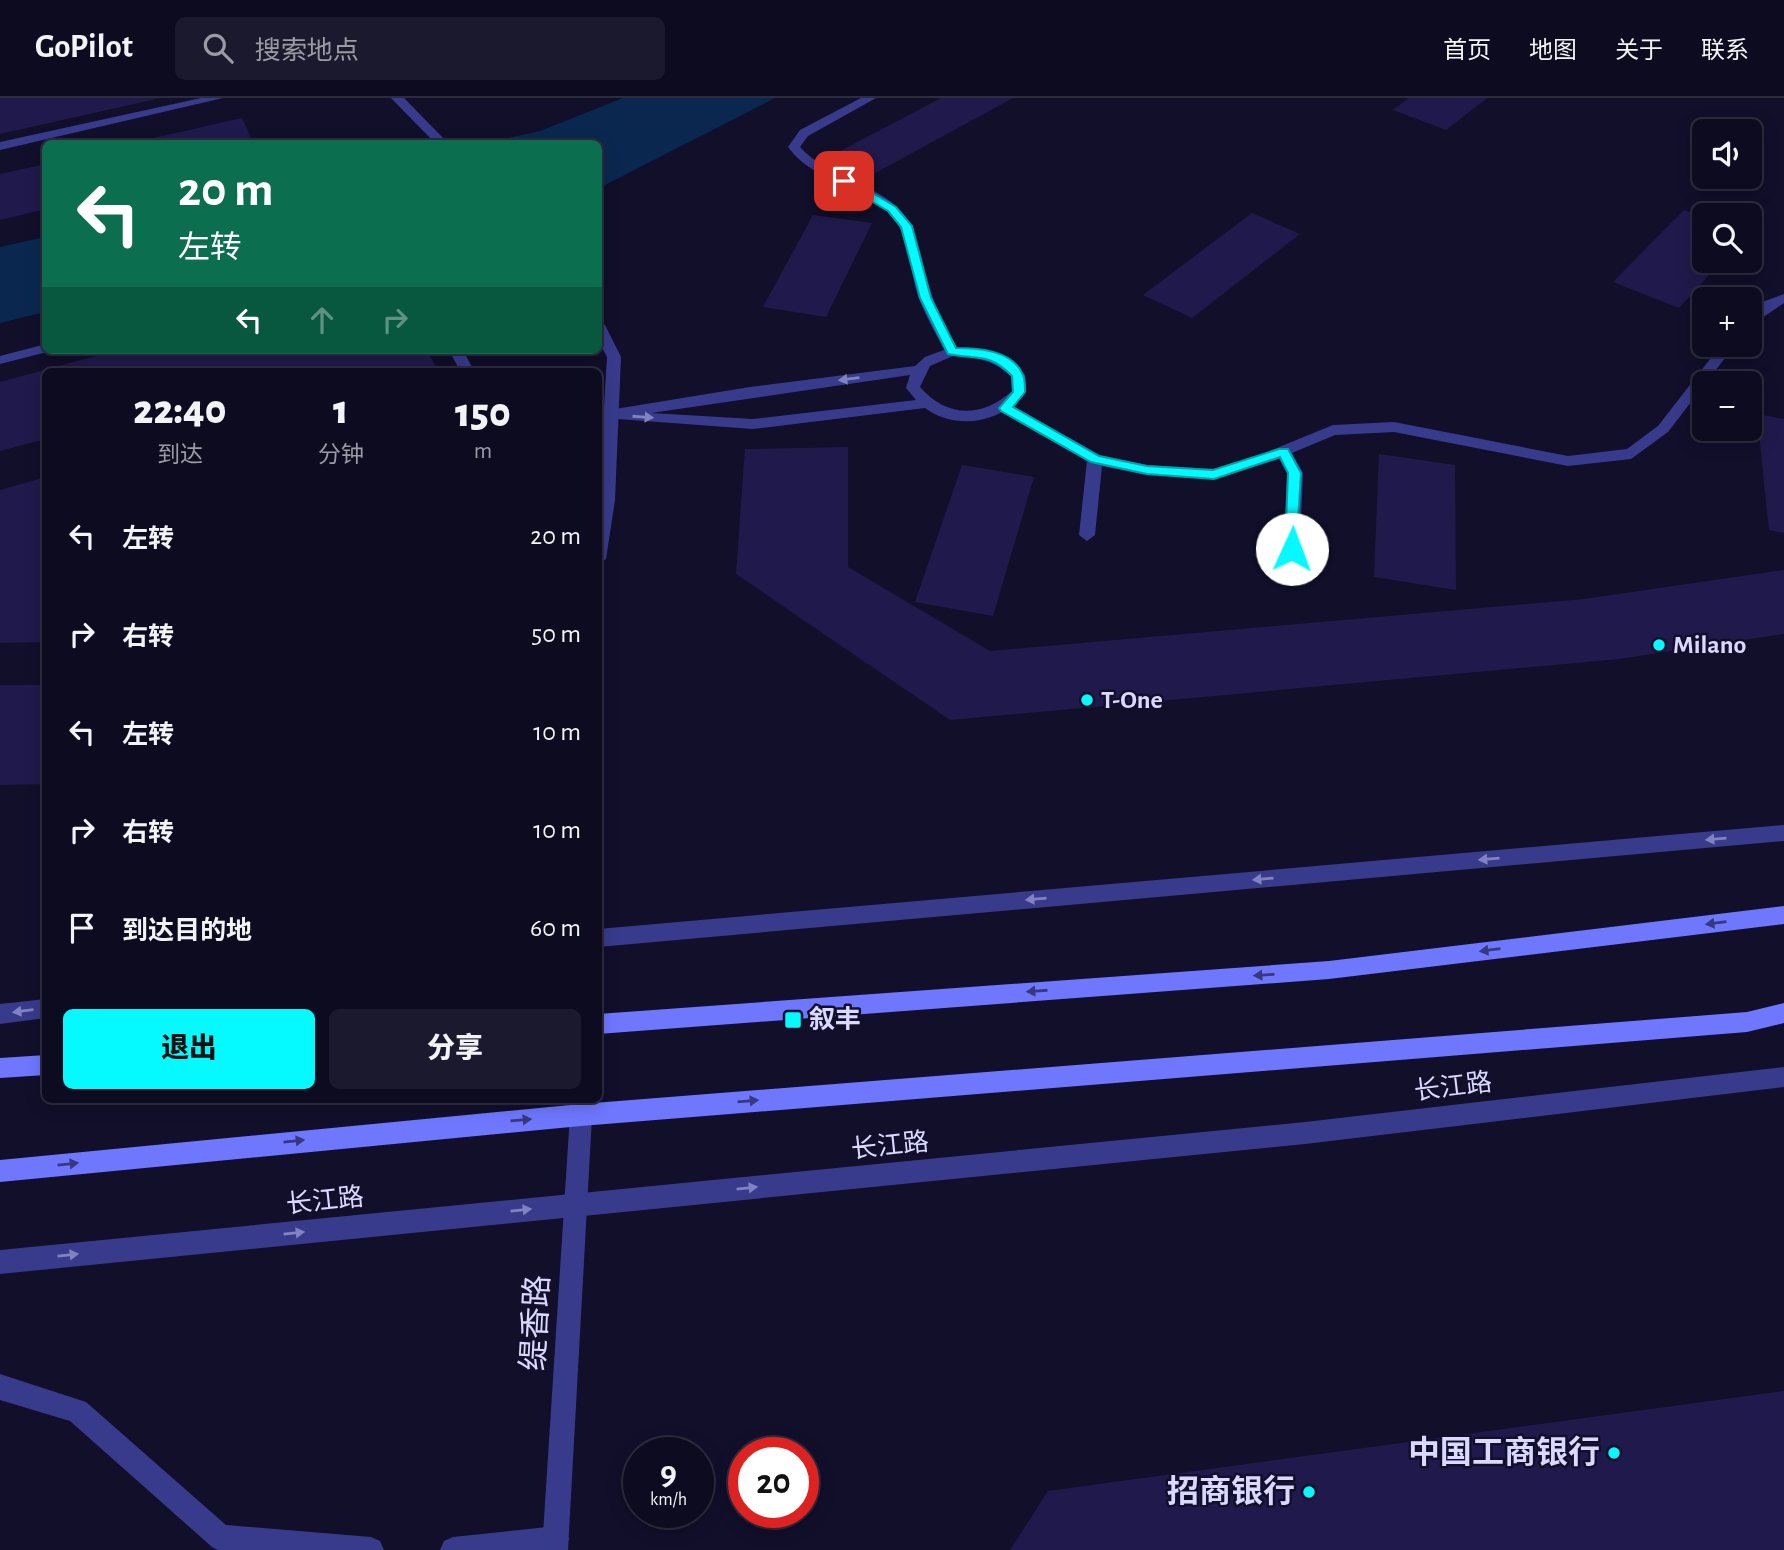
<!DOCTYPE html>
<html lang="zh">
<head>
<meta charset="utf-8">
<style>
	body { margin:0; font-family:"Alegreya Sans","Noto Sans SC",sans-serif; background:#1b192d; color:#f1f3f6; height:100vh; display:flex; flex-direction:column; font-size:26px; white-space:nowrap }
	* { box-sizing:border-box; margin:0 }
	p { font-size:23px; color:#9a9ba5 }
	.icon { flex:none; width:38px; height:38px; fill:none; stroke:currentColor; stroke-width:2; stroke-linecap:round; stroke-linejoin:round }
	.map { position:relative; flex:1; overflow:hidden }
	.sheet { position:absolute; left:42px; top:270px; width:560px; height:735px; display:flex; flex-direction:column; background:#0d0b20; border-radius:10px; box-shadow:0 4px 18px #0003,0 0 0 2px #2d2b3e }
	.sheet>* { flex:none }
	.hud { position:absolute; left:42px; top:42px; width:560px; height:214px; border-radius:10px; box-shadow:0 4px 18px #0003,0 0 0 2px #2d2b3e; background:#0b6e4f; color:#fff; overflow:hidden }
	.controls { position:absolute; left:1692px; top:21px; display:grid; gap:14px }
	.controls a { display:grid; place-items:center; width:70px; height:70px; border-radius:10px; background:#0d0b20; box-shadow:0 4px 18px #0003,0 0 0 2px #2d2b3e; font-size:35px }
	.speed { position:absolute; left:623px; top:1339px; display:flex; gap:14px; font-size:35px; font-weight:700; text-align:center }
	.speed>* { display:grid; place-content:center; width:91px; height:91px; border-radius:50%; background:#0d0b20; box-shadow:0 4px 18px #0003,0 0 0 2px #2d2b3e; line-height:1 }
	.speed small { font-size:18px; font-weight:400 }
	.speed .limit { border:10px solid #d22; background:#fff; color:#111 }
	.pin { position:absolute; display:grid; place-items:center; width:60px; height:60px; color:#fff; margin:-30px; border-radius:14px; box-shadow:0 4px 10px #0006 }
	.me { position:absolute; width:77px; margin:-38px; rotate:2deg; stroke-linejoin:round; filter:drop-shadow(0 0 5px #0008) }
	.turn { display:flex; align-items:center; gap:24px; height:147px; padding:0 21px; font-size:32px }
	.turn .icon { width:91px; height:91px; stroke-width:2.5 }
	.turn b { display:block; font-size:49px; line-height:60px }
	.lanes { display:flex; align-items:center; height:66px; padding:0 21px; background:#0003; justify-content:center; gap:35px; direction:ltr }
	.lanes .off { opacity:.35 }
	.eta { display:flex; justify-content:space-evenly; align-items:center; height:119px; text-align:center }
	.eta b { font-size:42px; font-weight:800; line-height:49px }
	.primary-button { display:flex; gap:14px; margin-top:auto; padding:14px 21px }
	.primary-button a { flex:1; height:80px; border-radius:10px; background:#04faff; color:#111; font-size:28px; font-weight:800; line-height:80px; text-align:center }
	.primary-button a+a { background:#1b192d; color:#f1f3f6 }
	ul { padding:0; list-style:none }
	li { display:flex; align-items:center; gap:21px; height:98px; padding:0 21px }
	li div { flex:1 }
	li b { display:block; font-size:26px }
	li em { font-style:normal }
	header { display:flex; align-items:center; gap:42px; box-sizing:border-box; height:98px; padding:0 35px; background:#0d0b20; border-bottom:2px solid #2d2b3e }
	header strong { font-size:33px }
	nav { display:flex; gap:38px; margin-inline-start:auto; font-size:24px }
	.search { width:490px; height:63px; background:#1b192d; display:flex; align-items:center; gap:18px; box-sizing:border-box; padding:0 24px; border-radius:10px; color:#9a9ba5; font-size:26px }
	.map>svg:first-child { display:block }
	.water { fill:#0a284f }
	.building { fill:#201a4c }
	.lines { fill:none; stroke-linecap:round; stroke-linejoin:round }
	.service { fill:#383b8c; fill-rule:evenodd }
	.minor { fill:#383b8c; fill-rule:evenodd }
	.secondary { fill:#6f77ff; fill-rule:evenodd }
	.oneway { fill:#8182c0 }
	.oneway2 { fill:#37397f }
	.route { fill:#04faff; stroke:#03a2a6; stroke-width:2 }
	.poi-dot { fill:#04faff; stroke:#110f2a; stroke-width:2.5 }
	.labels { text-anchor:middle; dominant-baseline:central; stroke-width:5; stroke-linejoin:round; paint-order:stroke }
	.poi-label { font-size:26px; font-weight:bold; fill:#dad8ff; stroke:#110f2a; text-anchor:start }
	.street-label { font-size:26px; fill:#dad8ff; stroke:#110f2a }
	.near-street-label { font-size:32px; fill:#dad8ff; stroke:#110f2a }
	.near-poi-label { font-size:32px; font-weight:bold; fill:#dad8ff; stroke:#110f2a; text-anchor:end }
</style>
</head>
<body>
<header>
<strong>GoPilot</strong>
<div class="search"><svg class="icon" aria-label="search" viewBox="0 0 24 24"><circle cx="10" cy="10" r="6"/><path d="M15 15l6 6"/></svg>搜索地点</div>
<nav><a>首页</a><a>地图</a><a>关于</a><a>联系</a></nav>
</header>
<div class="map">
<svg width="1784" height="1452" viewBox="0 0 1784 1452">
	<rect width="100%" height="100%" fill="#110f2a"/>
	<g class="water">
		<polygon points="623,0 775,0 599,90 598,46 486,45 540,33"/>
		<polygon points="45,139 45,214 0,225 0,149"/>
	</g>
	<g class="building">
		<polygon points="0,0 156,0 156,1 0,36"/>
		<polygon points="941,0 1013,0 868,79 829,59"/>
		<polygon points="1409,0 1487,0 1446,32 1393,12"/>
		<polygon points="242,20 254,46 136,46 136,44"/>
		<polygon points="46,66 46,111 0,122 0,76"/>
		<polygon points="1684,112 1704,119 1704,163 1722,163 1679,210 1613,184"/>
		<polygon points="1252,115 1300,136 1192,220 1143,197"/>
		<polygon points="813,117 872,125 826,219 763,209"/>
		<polygon points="118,252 427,252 438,273 46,273 46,341 0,353 0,284"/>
		<polygon points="1757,316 1784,321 1784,435 1769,432"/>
		<polygon points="848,349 848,469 990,553 1584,501 1784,472 1784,536 1619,561 950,622 736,476 745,351"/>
		<polygon points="1379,356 1455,367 1456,492 1374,479"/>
		<polygon points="962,367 1034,379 993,518 915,504"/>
		<polygon points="46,379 46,544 0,545 0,392"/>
		<polygon points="0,587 46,587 46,686 0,687"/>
		<polygon points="1784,1293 1784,1452 1010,1452 1048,1393"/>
	</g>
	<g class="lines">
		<g class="service">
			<polygon points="201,0 223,0 0,52 0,44"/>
			<path d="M861,0H876L808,38L800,49C826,78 867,82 896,108C920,129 920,162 930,191C936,212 947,231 957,250C983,250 1009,256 1025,277L1026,294L1013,308L1100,357L1147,367L1214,371L1255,359L1333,327L1394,324L1568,358L1627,351L1658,328L1721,247H1735L1668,334L1631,361L1568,368L1394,334L1335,337L1292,355L1303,375L1300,451L1292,457L1284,451L1287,375L1279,361L1214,381L1147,377L1102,368L1095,437L1087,443L1079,437L1087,363L1002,314C978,327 948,327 925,310L753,331L604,320L602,317L604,314L609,312L750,289L915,268L925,259L944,252C935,234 925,217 918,198C909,170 910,134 887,113C856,86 813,83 788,49L800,32ZM953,258C976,259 993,262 1011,278L1012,293C982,320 947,320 920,289L930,268ZM910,277L906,290L916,302L753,321L651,315Z"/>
			<polygon points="1784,196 1784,205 1750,228 1750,217 1765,203"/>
			<polygon points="46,246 46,252 51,253 0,266 0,258"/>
			<polygon points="449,252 463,252 474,273 460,273"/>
			<polygon points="1784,727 1784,743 598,849 598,831"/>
			<polygon points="46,901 46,920 0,926 0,906"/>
			<polygon points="1784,969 1784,989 1305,1046 0,1176 0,1152 1305,1024"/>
			<polygon points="0,1276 86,1304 226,1427 371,1439 380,1443 384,1452 218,1452 212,1449 70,1323 0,1302"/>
			<polygon points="556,1428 565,1432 569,1441 565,1450 562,1452 440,1452 444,1443 453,1439"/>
		</g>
		<g class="minor">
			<polygon points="391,0 404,0 449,46 436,46"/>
			<polygon points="598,223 605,227 621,259 615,402 606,461 598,467 598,406 607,259 598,242"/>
			<polygon points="571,1001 593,1001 568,1452 542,1452"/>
		</g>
		<g class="secondary">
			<polygon points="1784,808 1784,826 1329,881 598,936 598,916 1329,863"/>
			<polygon points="1784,905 1784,925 1747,934 581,1028 0,1084 0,1062 581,1006 1747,914"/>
			<polygon points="46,957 46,977 0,980 0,960"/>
		</g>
	</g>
	<defs><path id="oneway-solid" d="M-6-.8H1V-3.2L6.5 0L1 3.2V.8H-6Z" transform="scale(1.75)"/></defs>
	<g class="oneway">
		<use href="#oneway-solid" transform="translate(849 281) rotate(173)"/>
		<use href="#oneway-solid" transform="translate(643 319) rotate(4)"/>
		<use href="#oneway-solid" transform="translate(1716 741) rotate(175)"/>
		<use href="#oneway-solid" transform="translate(1489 761) rotate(175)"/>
		<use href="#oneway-solid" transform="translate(1263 781) rotate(175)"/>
		<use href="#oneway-solid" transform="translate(1036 801) rotate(175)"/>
		<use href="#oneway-solid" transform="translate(23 913) rotate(173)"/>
		<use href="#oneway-solid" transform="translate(747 1090) rotate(-6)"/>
		<use href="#oneway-solid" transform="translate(521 1112) rotate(-6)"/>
		<use href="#oneway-solid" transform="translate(294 1135) rotate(-6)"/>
		<use href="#oneway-solid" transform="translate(68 1157) rotate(-6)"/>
	</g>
	<g class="oneway2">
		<use href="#oneway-solid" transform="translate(1716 825) rotate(173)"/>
		<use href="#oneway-solid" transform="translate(1490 852) rotate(173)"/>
		<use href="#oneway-solid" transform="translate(1264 877) rotate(176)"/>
		<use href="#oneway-solid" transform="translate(1037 893) rotate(176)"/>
		<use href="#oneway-solid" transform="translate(748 1003) rotate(-5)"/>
		<use href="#oneway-solid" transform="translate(521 1022) rotate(-5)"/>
		<use href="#oneway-solid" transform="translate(294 1043) rotate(-6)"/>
		<use href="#oneway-solid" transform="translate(68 1066) rotate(-6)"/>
	</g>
	<path class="route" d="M840,80H847L896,109L912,128L931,200L956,250C978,250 1013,252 1023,277C1025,281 1025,289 1025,294L1013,309L1099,358L1147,368L1213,372L1279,351H1288L1301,375L1296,454L1292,455L1285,451L1288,375L1280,359L1214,381L1147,376L1091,364L1001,313L999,310L1013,294L1012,278C989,254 977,262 948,256L920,200L901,129L888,113L840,85Z"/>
	<g class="poi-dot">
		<circle cx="1659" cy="547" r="7"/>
		<circle cx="1087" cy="602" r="7"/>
		<rect x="784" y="913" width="18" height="18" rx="3.5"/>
		<circle cx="1614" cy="1355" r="7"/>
		<circle cx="1309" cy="1394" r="7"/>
	</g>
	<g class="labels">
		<g class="poi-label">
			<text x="1673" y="547">Milano</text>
			<text x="1101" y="602">T-One</text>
			<text x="809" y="922">叙丰</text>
		</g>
		<g class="street-label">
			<text transform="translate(1453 989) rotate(-7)">长江路</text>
			<text transform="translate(890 1048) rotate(-6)">长江路</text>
			<text transform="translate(325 1103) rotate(-6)">长江路</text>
		</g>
		<g class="near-street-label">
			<text transform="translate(536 1225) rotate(-87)">缇香路</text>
		</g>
		<g class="near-poi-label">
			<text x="1600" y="1355">中国工商银行</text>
			<text x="1295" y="1394">招商银行</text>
		</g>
	</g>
</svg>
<div class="controls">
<a><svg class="icon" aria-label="sound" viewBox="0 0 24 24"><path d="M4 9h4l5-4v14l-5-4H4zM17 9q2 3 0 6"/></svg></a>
<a><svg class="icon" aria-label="search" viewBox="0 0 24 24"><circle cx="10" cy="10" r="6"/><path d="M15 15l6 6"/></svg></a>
<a>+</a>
<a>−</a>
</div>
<div class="speed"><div>9<small>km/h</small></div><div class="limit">20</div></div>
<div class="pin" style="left:844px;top:83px;background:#d93025"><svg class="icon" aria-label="arrive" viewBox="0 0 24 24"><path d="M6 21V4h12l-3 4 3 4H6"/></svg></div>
<svg class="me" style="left:1292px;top:451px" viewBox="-20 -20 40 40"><circle r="19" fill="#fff"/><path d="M0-13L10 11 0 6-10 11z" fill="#04faff"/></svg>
<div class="hud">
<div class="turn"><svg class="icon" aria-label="left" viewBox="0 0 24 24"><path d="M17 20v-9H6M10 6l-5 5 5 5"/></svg><div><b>20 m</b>左转</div></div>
<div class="lanes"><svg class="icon" aria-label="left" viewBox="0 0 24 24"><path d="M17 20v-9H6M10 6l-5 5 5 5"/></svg><svg class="icon off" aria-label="ahead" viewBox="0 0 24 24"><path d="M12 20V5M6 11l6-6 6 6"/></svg><svg class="icon off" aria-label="right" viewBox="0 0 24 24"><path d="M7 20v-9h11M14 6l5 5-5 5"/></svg></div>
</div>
<section class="sheet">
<div class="eta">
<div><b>22:40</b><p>到达</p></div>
<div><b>1</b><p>分钟</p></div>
<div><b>150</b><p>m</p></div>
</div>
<ul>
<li><svg class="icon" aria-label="left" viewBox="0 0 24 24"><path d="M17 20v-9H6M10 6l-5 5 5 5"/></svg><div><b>左转</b></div><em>20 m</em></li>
<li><svg class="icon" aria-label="right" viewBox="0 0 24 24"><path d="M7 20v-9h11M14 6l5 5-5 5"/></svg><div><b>右转</b></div><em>50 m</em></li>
<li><svg class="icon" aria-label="left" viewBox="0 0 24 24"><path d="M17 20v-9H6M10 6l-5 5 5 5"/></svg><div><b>左转</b></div><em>10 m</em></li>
<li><svg class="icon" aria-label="right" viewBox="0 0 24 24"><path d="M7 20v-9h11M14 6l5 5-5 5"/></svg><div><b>右转</b></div><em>10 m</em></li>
<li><svg class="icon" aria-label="arrive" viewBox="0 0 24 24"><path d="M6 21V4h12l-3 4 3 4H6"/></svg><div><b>到达目的地</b></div><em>60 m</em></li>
</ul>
<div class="primary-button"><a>退出</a><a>分享</a></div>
</section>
</div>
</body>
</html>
